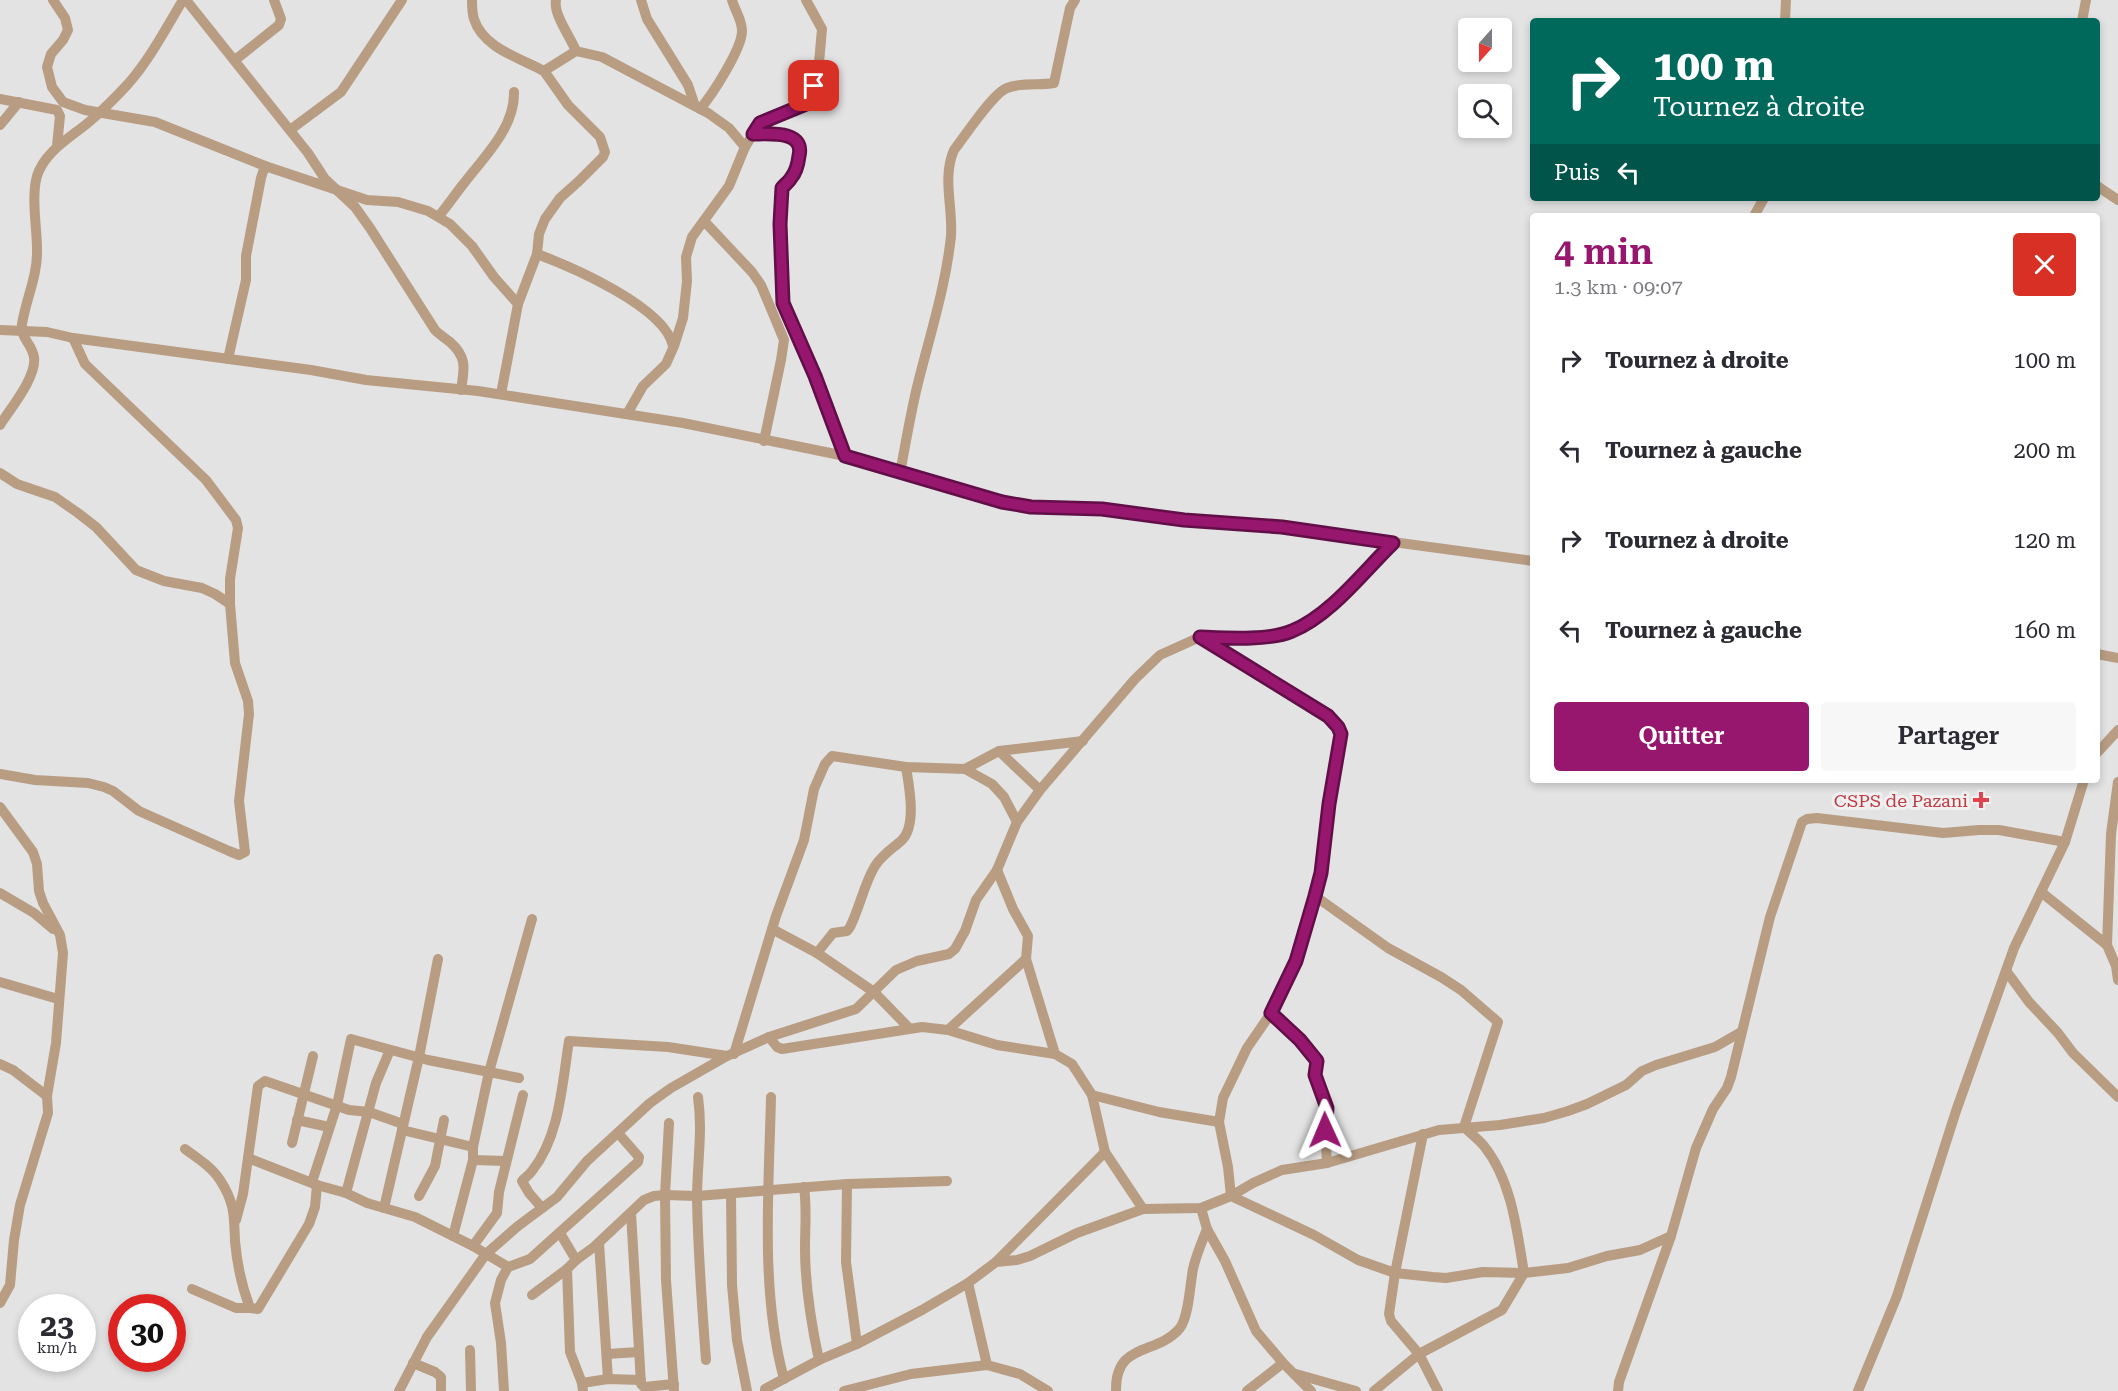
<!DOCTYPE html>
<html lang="fr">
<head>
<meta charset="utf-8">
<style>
	body { margin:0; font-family:"Roboto Serif",serif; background:#f7f7f7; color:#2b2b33; height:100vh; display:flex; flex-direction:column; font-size:22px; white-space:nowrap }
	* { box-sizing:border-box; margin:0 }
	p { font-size:20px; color:#7c7c81 }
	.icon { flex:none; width:33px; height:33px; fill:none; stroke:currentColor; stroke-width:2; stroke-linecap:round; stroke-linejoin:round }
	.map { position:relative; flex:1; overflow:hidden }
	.details { position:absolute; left:1530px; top:213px; width:570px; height:570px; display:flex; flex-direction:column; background:#fff; border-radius:6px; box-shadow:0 3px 9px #0003 }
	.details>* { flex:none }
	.hud { position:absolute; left:1530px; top:18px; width:570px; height:183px; border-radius:6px; box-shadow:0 3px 9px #0003; background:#00695c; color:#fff; overflow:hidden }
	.needle { width:39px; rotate:201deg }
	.fabs { position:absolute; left:1458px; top:18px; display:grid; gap:12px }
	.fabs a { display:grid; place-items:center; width:54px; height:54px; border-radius:6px; background:#fff; box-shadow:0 3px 9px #0003; font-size:30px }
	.speed { position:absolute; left:18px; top:1294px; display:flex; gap:12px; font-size:30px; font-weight:700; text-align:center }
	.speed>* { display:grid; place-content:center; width:78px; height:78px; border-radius:50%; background:#fff; box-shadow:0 3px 9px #0003; line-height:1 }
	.speed small { font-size:15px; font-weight:400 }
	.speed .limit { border:9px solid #d22; background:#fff; color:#111 }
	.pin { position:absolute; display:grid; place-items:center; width:51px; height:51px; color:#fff; margin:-26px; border-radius:12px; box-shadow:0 3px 9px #0006 }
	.me { position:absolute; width:66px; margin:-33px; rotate:359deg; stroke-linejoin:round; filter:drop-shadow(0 0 4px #0008) }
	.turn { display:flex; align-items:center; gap:21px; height:126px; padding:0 24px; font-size:27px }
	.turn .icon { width:78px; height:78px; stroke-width:2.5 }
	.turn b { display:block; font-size:42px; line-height:51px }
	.then { display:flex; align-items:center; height:57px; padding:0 24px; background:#0003; gap:12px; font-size:22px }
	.round { display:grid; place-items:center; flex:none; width:63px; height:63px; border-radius:6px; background:#f7f7f7 }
	.overview { display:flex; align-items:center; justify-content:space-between; height:102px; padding:0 24px }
	h1 { font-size:36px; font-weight:600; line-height:45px; color:#97166e }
	.action { display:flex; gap:12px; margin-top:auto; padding:12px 24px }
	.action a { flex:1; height:69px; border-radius:6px; background:#97166e; color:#fff; font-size:24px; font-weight:600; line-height:69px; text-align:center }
	.action a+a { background:#f7f7f7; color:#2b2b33 }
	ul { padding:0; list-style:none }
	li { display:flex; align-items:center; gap:18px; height:90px; padding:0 24px }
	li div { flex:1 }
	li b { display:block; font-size:22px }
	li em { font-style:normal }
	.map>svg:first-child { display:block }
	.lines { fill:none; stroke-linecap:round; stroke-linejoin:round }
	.minor { stroke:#b89d83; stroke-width:10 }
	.route-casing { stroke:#620e48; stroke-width:15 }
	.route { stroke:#97166e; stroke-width:10 }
	.health-dot { fill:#e0444e; stroke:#f0f0f1; stroke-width:2 }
	.labels { text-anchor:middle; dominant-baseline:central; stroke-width:6; stroke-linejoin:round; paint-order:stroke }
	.health-label { font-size:18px; fill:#be3a42; stroke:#f0f0f1; text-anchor:end }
</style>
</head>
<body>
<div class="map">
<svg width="2118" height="1391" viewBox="0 0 2118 1391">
	<rect width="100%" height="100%" fill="#e3e3e4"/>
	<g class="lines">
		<g class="minor">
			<polyline points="53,0 65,18 68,30 63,40 51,54 47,67 52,87 63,102 85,110 155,122 265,166 367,200 398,202 428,211 450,224 472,246 494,277 518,304 501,394"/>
			<path d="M186,0L308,153L325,179L355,207L370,228L435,330C440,335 445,338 450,342C468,358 464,369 461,390"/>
			<path d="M472,0C472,6 472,13 474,19C483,48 520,58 544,71"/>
			<path d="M556,0C553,14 570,36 576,51"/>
			<polyline points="641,0 647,19 688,85 695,106"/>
			<polyline points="1785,21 1786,0"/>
			<polyline points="2082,21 2086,0"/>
			<polyline points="235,60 279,25 281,19 274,0"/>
			<polyline points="0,99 57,110 60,116 57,146"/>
			<path d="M700,109C712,95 742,49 742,31C742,19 735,11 732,0"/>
			<polyline points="0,125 19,102"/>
			<polyline points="290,130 341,92 402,0"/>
			<path d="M753,134C769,134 805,130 799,156C798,164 796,172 791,178C789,182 785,184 782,188L780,224L783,303L815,376L845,456"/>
			<polyline points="2097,186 2118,200"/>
			<path d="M439,216C448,205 456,193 465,182C485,156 515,127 514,92"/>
			<polyline points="1754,216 1764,198"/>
			<polyline points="704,221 752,272 761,285 784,340 781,360 764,441"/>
			<path d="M537,254C572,267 665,307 673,346"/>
			<polyline points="518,304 537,254 539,234 545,219 560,198 579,181 603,157 605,152 600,137 568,105 544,71 576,51 602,57 708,113 729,128 745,147"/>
			<polyline points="0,330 47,332 73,338 311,370 366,380 478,391 683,423 845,456 1002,502 1031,507 1102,509 1184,520 1282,527 1533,561"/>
			<polyline points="228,359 246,280 246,256 261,178 265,166"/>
			<polyline points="627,414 643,386 666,364 674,346 683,318 687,281 686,257 692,237 729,186 745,147 760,123 806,104 810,97 818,74 822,29 806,0"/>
			<path d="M0,425C10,409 37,377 34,357C32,344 20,338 22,324C26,299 38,275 37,249C37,228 31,197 37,176C45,151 70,138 89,122C103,110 116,97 128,84C150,59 166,28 183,0"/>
			<polyline points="0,473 17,484 55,497 78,513 96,527 136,570 164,581 202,588 215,594 230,604"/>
			<path d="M900,473C906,442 911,410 919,379C931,332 946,284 951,236C953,207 942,177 954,150C965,136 993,93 1007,88C1022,82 1040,86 1054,83L1070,8L1075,0"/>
			<polyline points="1200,637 1298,700 1328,716 1338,727 1341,734 1329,804 1321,873 1296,961 1271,1013 1247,1048 1223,1098 1219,1122 1228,1167 1231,1196 1253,1183 1282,1170 1327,1163 1439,1130 1500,1125 1544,1118 1568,1111 1587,1104 1626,1085 1642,1071 1656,1065 1715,1047 1741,1032"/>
			<polyline points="2097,654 2118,658"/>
			<polyline points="999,751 1040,790"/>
			<polyline points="2097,753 2118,730"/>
			<polyline points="965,769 999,751 1083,741"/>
			<polyline points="0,774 35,780 88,783 104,787 113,791 139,811 229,851 239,855 245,852 239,801 249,714 248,701 235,663 230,604 230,579 238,528 236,520 206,480 85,364 73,338"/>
			<polyline points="2118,782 2111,834 2107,945 2116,966 2118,980"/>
			<polyline points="0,807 33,852 37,864 39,891 43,903 60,935 63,953 56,1043 47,1096 48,1113 20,1205 14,1240 10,1285 0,1303"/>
			<polyline points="997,870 1013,909 1028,936 1026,959 1055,1054 1072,1064 1092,1095 1105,1152 1143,1209"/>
			<polyline points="2041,892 2107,945"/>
			<polyline points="0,893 34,913 53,929"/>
			<path d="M1315,896L1388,948L1441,977L1461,990L1498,1022L1464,1127C1470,1133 1478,1139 1484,1146C1512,1181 1517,1231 1524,1273L1502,1310L1419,1354L1374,1391"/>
			<polyline points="772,929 817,953 874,992 909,1028"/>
			<path d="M817,953L833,933L847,931L850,927C860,907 864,884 875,866C882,855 892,849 902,840C917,825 909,786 906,767"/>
			<polyline points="2007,972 2029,1002 2058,1033 2073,1053 2118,1097"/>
			<polyline points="0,982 58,999"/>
			<polyline points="1271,1013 1300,1040 1317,1061 1315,1075 1327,1108 1325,1130 1327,1163"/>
			<polyline points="948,1030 1026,959"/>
			<polyline points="769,1037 777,1047 782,1049 922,1027 948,1030 997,1045 1055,1054"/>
			<polyline points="734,1054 776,916 804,840 814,789 825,764 832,756 906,767 965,769 992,784 1004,797 1017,822"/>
			<polyline points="0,1064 13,1070 47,1096"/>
			<polyline points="1092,1095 1159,1112 1219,1122"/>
			<path d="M698,1097C703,1132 697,1164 697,1199C698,1253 702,1307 706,1360"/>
			<path d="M771,1097C769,1188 760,1291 784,1379"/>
			<polyline points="297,1120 329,1127"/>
			<polyline points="669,1123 665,1195 666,1280 674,1391"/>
			<polyline points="402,1130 473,1147"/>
			<polyline points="1423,1134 1395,1273 1389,1314 1391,1321 1419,1354 1438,1391"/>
			<polyline points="292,1143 313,1056"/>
			<path d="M185,1149C197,1158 212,1167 220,1180C235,1203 234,1216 235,1241C237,1264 242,1287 250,1308L258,1309L309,1224L315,1207L317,1185"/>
			<polyline points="248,1158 258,1086 265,1081 349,1110 369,1112 403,1124"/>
			<polyline points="473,1160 506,1161"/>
			<polyline points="312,1182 337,1105 351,1039 428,1060 519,1078"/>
			<polyline points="847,1184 846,1262 857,1344"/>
			<path d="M804,1187C807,1208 805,1227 805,1248C805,1286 811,1323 819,1360"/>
			<polyline points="346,1193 376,1083 390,1050"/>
			<polyline points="731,1194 732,1285 737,1340 747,1391"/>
			<polyline points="419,1196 435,1166 444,1120"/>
			<polyline points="384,1208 419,1057 438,959"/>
			<path d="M542,1208L529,1193L522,1181C525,1178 529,1175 532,1171C560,1136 562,1084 569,1041L668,1047L727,1056"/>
			<polyline points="1201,1208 1207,1229 1225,1261 1256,1331 1283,1363 1311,1391"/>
			<polyline points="631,1213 641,1384 644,1387 674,1384"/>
			<polyline points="236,1220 243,1194 248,1158 317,1185 346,1193 367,1203 415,1217 473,1246 508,1267 501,1280 495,1303 501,1343 504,1391"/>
			<polyline points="560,1233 576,1260 567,1269 570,1352 582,1383 583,1391"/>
			<polyline points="453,1236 473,1160 473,1147 489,1072 532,919"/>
			<polyline points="599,1243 608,1379"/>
			<polyline points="473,1246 497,1213 499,1192 523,1095"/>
			<polyline points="576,1260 594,1247 644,1200 654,1196 665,1195 697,1196 847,1184 947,1181"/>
			<polyline points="996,1262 1105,1152"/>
			<polyline points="508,1267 530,1259 638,1162 639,1157 618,1133"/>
			<polyline points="968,1283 987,1365"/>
			<polyline points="192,1289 236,1308 250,1308"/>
			<polyline points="532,1295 567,1269"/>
			<polyline points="470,1350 471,1391"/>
			<polyline points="607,1354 639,1352"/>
			<polyline points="413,1363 435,1372 441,1377 441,1391"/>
			<polyline points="1296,1374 1356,1391"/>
			<polyline points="582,1383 608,1379 641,1380"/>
			<polyline points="399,1391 427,1337 486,1254 518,1226 557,1197 587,1161 650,1103 671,1088 727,1056 769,1037 856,1009 896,970 917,961 949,954 955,949 965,931 976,900 997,870 1017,822 1040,790 1135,679 1160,655 1200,637 1237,638 1277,635 1293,631 1329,608 1393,543"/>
			<polyline points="765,1391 765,1389 819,1360 857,1344 922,1310 968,1283 996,1262 1017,1260 1030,1256 1077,1233 1143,1209 1201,1208 1231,1196 1314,1235 1358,1260 1395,1273 1433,1277 1446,1278 1483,1272 1524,1273 1568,1268 1607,1256 1640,1250 1671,1236 1696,1148 1713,1109 1727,1088 1731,1077 1770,917 1802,822 1807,819 1817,818 1943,833 1979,830 1999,830 2065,842"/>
			<polyline points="844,1391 911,1374 987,1365 1020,1374 1048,1391"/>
			<path d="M1116,1391C1115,1341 1157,1356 1180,1328C1189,1316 1190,1284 1193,1269C1196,1255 1202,1242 1207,1229"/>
			<polyline points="1247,1391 1283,1363"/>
			<polyline points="1618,1391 1619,1382 1671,1236"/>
			<polyline points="1858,1391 1897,1296 1956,1111 2014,948 2065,842 2084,780"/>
		</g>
	</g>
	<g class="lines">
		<g class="route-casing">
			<path id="route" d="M814,86L806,104L760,123L753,134C769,134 805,130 799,156C798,164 796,172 791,178C789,182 785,184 782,188L780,224L783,303L815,376L845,456L1002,502L1031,507L1102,509L1184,520L1282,527L1393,543C1364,571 1330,616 1292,631C1269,641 1225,638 1200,637L1328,716L1338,727L1341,734L1329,804L1321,873L1315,896L1296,961L1271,1013L1300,1040L1317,1061L1315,1075L1327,1108L1325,1130"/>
		</g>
		<use href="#route" class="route"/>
	</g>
	<path class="health-dot" d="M1978 791h6v6h6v6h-6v6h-6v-6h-6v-6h6z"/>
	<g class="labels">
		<g class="health-label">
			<text x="1968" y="800">CSPS de Pazani</text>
		</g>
	</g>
</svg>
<div class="fabs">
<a><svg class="needle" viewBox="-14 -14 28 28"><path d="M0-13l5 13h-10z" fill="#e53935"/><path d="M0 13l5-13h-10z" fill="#7c7c81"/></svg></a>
<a><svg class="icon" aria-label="search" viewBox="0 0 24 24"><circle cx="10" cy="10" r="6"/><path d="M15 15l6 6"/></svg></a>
</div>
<div class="speed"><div>23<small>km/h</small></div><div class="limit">30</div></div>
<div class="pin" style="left:814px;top:86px;background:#d93025"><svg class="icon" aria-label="arrive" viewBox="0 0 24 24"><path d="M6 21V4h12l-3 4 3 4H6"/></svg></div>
<svg class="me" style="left:1325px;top:1130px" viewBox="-20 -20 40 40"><path d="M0-17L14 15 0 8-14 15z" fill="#97166e" stroke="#fff" stroke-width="4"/></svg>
<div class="hud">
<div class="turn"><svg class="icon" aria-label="right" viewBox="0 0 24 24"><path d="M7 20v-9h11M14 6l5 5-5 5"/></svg><div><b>100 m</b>Tournez à droite</div></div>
<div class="then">Puis<svg class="icon" aria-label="left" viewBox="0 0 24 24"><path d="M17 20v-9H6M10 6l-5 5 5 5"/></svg></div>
</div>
<section class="details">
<div class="overview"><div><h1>4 min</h1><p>1.3 km · 09:07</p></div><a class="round" style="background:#d93025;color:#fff"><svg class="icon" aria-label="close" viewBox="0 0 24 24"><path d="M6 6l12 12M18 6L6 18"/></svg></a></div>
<ul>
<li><svg class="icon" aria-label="right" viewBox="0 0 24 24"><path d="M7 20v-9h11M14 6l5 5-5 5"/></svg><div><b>Tournez à droite</b></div><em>100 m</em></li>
<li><svg class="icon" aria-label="left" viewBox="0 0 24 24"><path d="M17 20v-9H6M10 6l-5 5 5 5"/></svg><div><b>Tournez à gauche</b></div><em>200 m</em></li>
<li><svg class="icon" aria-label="right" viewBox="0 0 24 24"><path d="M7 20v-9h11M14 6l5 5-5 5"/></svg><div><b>Tournez à droite</b></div><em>120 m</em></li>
<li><svg class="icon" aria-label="left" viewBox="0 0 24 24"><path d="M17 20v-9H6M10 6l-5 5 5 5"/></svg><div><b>Tournez à gauche</b></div><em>160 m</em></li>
</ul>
<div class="action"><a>Quitter</a><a>Partager</a></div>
</section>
</div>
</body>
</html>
